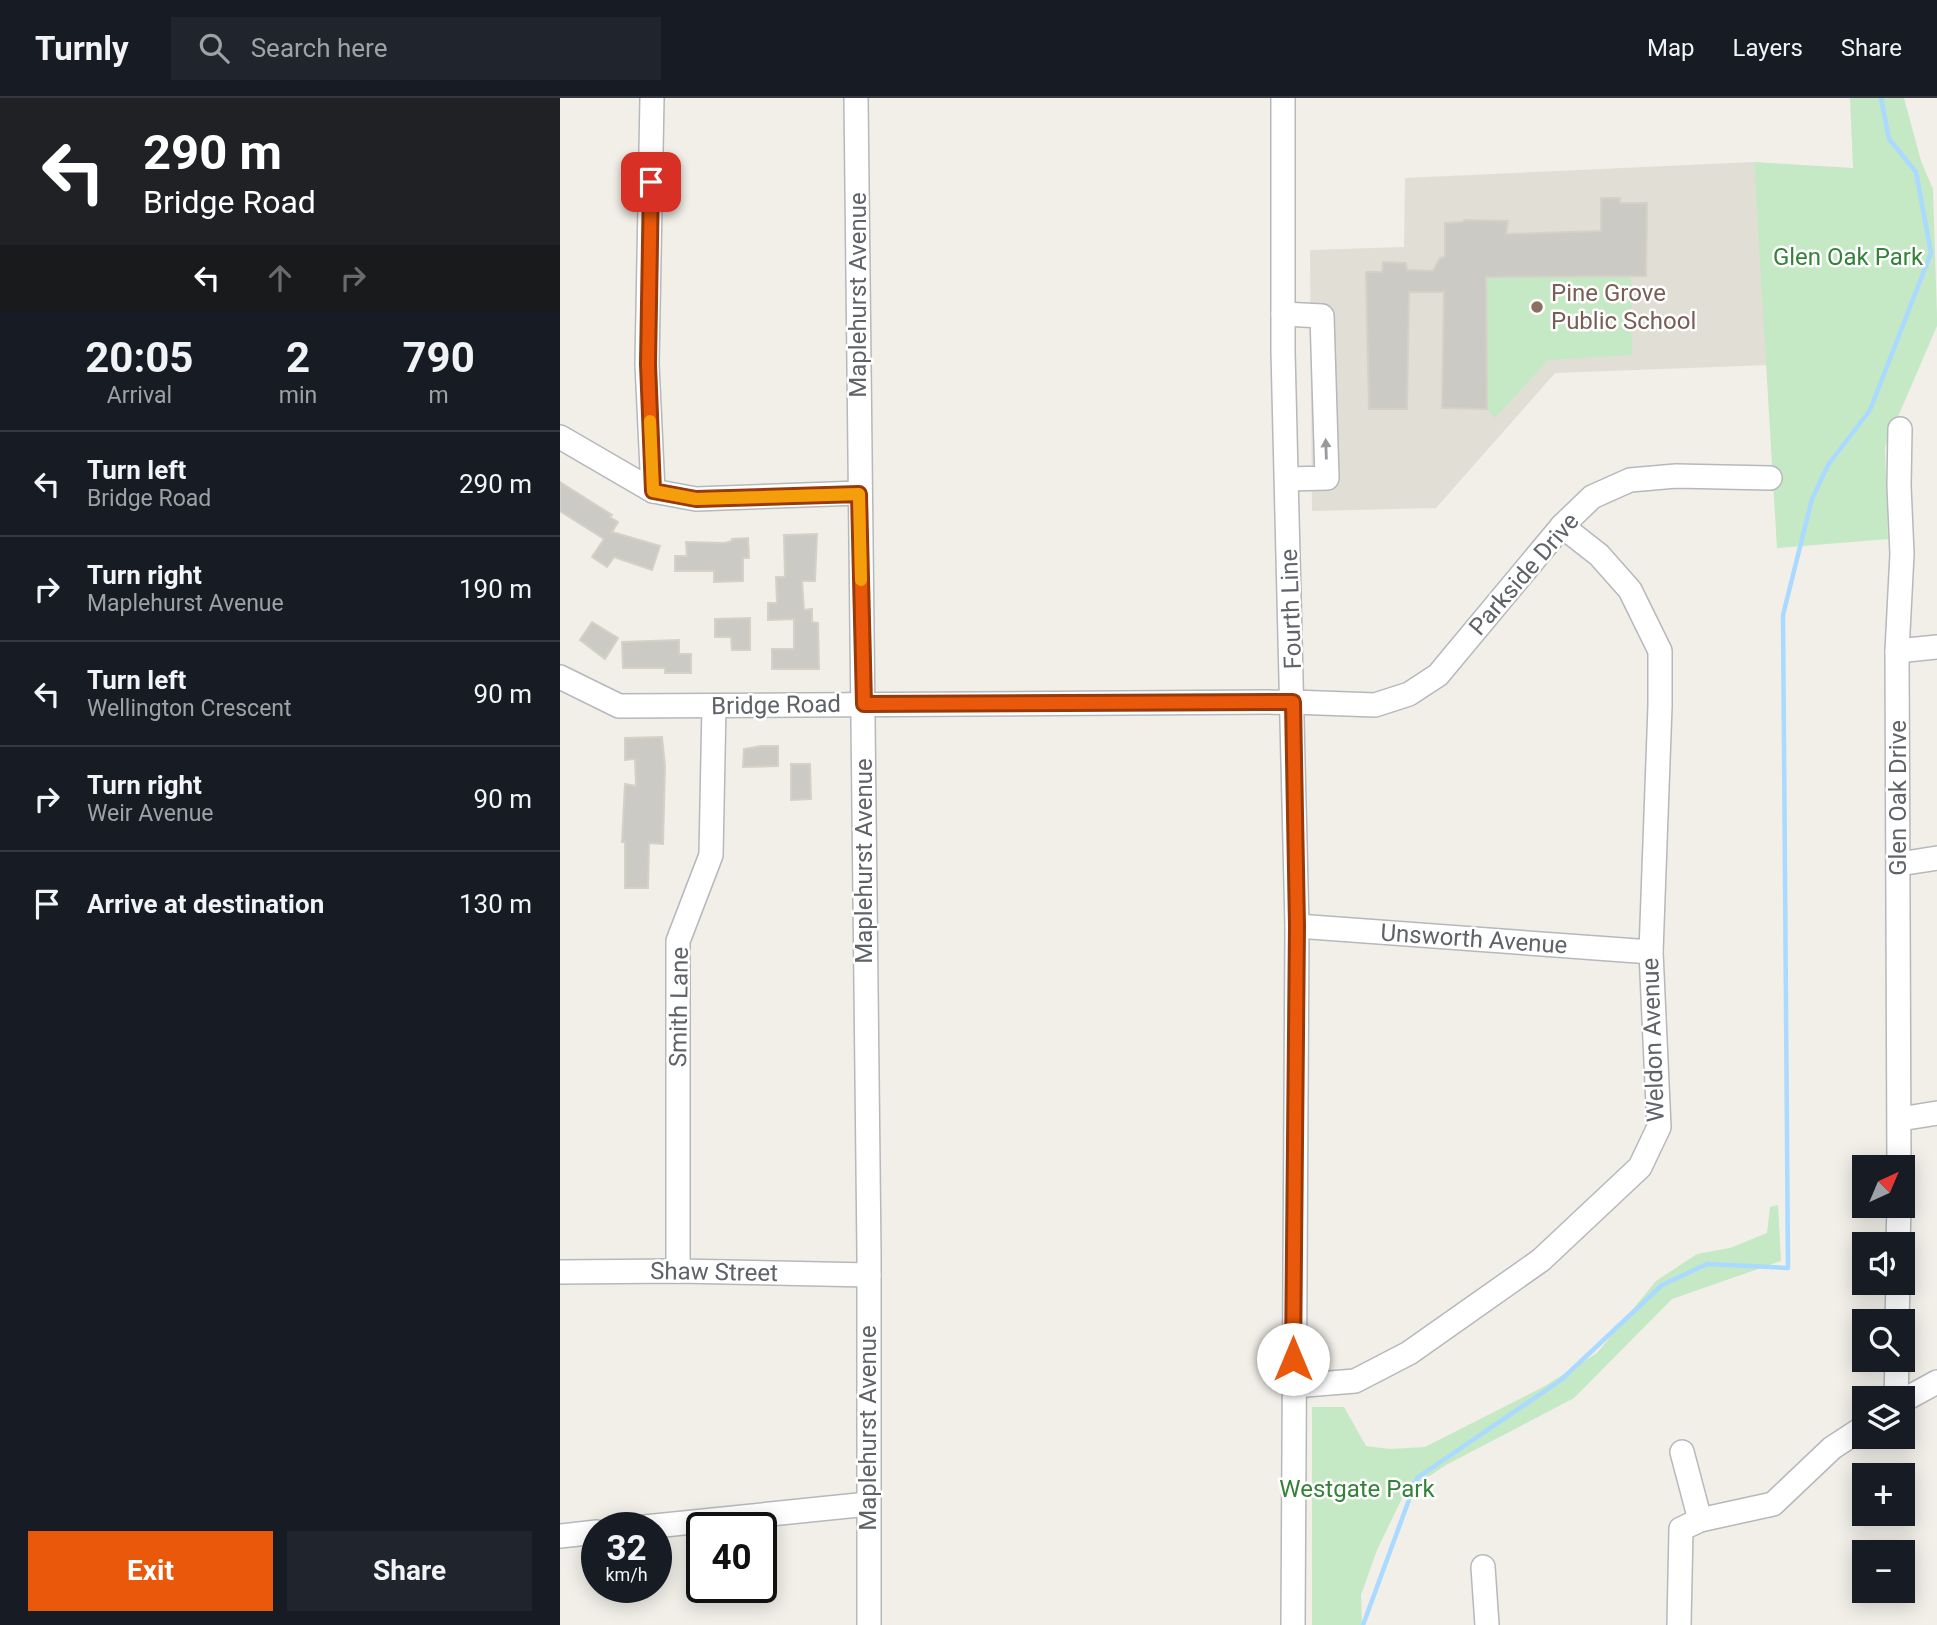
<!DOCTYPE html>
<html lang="en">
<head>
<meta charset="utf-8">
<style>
	body { margin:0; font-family:Roboto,sans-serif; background:#20242c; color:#f1f3f6; height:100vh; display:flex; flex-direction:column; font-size:26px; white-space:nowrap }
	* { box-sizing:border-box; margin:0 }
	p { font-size:23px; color:#9ea1a6 }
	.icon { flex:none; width:38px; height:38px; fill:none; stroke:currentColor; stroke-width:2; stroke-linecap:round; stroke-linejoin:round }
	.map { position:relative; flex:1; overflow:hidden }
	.panel { display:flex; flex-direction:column; background:#171b24; width:560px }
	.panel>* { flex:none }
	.top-card { background:#202124; color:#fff; overflow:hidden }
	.needle { width:46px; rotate:44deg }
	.tools { position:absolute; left:1292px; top:1057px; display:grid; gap:14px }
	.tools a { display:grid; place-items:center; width:63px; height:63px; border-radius:0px; background:#171b24; box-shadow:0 4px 18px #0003; font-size:35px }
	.speed { position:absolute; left:21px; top:1414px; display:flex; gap:14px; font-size:35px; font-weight:700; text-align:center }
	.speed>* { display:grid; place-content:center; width:91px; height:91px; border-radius:50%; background:#171b24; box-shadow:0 4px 18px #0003; line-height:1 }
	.speed small { font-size:18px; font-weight:400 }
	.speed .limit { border:4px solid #111; border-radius:10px; background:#fff; color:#111 }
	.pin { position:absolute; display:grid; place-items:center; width:60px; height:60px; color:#fff; margin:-30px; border-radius:14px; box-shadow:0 4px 10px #0006 }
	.me { position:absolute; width:77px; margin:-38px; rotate:0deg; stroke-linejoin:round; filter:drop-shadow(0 0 5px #0008) }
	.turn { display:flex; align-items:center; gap:24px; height:147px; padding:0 28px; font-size:32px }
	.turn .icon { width:91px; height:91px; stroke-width:2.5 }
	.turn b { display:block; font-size:49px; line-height:60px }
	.lanes { display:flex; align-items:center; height:66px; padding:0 28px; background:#0003; justify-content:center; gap:35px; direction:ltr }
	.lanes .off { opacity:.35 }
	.eta { display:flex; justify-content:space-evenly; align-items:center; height:119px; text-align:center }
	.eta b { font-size:42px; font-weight:700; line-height:49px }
	.primary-button { display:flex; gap:14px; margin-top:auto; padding:14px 28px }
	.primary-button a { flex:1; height:80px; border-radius:0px; background:#ea580c; color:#fff; font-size:28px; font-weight:700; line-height:80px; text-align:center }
	.primary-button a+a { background:#20242c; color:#f1f3f6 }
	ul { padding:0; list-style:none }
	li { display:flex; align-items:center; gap:21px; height:105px; padding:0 28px; border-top:2px solid #363941 }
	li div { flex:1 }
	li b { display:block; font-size:26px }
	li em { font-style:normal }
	header { display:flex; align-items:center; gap:42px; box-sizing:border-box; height:98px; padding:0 35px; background:#171b24; border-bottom:2px solid #363941 }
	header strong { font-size:33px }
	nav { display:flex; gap:38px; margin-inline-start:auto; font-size:24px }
	.search { width:490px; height:63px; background:#20242c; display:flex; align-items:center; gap:18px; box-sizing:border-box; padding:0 24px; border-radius:0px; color:#9ea1a6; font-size:26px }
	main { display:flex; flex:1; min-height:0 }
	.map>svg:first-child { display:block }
	.education { fill:#e1ded6 }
	.green { fill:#c5e8c5 }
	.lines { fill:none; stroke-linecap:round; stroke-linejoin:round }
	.stream { stroke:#aadaff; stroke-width:4.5 }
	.building { fill:#cccac5; stroke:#d6d1c6; stroke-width:2 }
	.minor-casing { stroke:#b5b8bc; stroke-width:26 }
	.minor { stroke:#fff; stroke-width:23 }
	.oneway { fill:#979a9d }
	.route-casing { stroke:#983908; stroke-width:18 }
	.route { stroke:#ea580c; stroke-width:12 }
	.slow { stroke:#f59e0b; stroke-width:12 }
	.education-dot { fill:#8d6e63; stroke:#fff; stroke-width:2.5 }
	.labels { text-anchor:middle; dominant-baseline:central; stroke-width:5; stroke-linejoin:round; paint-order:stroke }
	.park-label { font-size:24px; fill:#348238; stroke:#fff }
	.education-label { font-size:24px; fill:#785e54; stroke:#fff; text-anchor:start }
	.street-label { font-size:24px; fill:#5f6368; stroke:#fff }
</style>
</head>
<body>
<header>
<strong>Turnly</strong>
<div class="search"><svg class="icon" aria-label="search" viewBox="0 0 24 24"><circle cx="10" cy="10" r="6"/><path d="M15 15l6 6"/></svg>Search here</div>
<nav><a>Map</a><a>Layers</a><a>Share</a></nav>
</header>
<main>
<section class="panel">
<div class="top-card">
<div class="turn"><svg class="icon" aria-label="left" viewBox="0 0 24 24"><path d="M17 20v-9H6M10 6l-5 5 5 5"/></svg><div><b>290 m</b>Bridge Road</div></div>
<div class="lanes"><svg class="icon" aria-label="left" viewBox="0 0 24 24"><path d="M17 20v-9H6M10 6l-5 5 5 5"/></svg><svg class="icon off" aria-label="ahead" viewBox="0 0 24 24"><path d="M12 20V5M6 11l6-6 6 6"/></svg><svg class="icon off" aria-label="right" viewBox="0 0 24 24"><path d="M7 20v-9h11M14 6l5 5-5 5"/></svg></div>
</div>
<div class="eta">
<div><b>20:05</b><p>Arrival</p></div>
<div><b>2</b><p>min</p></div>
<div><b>790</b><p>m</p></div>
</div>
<ul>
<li><svg class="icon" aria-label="left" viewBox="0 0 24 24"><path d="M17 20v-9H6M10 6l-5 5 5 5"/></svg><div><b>Turn left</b><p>Bridge Road</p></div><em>290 m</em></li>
<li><svg class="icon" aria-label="right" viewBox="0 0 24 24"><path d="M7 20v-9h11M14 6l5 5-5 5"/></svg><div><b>Turn right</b><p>Maplehurst Avenue</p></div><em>190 m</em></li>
<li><svg class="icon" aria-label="left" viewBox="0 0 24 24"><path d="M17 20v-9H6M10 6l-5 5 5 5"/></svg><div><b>Turn left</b><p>Wellington Crescent</p></div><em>90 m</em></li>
<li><svg class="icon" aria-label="right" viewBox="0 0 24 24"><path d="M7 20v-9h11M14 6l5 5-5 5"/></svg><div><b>Turn right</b><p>Weir Avenue</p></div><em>90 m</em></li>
<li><svg class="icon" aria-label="arrive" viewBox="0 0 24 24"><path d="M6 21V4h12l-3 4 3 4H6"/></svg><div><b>Arrive at destination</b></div><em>130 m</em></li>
</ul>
<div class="primary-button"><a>Exit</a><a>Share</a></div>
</section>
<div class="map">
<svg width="1377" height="1527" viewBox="0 0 1377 1527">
	<rect width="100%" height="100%" fill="#f1efe8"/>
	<polygon class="education" points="1194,64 1208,267 995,275 876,410 752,413 750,152 844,149 845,80"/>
	<g class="green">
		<polygon points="1290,0 1344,0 1361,63 1373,91 1377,219 1377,228 1325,349 1328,441 1217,450 1194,64 1293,70"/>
		<polygon points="1071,178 1072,257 988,262 935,320 927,311 926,179"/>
		<polygon points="1218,1107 1221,1163 1112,1201 1014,1300 886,1367 845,1394 817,1452 801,1497 802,1527 752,1527 752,1309 784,1309 806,1348 830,1351 865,1349 985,1288 1037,1255 1096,1183 1137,1156 1170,1150 1207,1135 1210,1109"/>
	</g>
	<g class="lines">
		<polyline class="stream" points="803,1527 857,1380 1001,1282 1102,1187 1147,1166 1228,1170 1223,517 1252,401 1268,367 1310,312 1371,155 1356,74 1329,41 1321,0"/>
	</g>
	<g class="building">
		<polygon points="1041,100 1060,100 1060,105 1087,105 1086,178 926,179 927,311 882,310 884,194 849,194 847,311 809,311 806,174 822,174 823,164 846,165 847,172 873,173 880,160 885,159 885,125 903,124 904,122 948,123 946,136 1041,133"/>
		<polygon points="0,384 52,417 50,419 58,424 52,434 100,448 92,472 54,459 47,469 32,459 44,441 0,413"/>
		<polygon points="257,436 255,483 242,483 244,512 252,511 252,524 258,525 259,571 212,571 212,551 234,551 234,521 208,522 208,505 217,505 216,479 225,479 224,437"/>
		<polygon points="188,440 189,460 183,460 183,483 154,484 154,473 115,473 115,458 127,458 126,444 164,445 172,443 172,441"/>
		<polygon points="190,520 190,552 172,552 171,539 155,539 155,521"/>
		<polygon points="32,524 58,540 45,561 20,542"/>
		<polygon points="119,542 119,556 131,556 131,575 105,575 105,570 63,570 62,544"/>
		<polygon points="102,639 105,668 103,746 89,745 88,790 65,790 65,744 62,744 65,686 76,688 75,661 65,662 65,640"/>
		<polygon points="201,648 218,648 218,668 183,669 184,651"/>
		<polygon points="231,666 250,666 251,701 231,702"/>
	</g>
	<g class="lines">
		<g class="minor-casing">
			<g id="minor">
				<polyline points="92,0 87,266 93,393"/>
				<polyline points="296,0 309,1156 309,1527"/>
				<polyline points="723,0 723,253 737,828 733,1527"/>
				<polyline points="723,216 762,218 767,380 727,381"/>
				<polyline points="0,339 93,393 136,401 299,395"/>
				<polyline points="1337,553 1377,549"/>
				<polyline points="0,579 59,608 733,604 815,607 849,596 878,577 1002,428 1032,399 1070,382 1116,378 1210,380"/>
				<polyline points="1339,766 1377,760"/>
				<polyline points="737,828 1091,854"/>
				<polyline points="1340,1021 1377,1015"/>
				<polyline points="1339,1069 1337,553 1342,456 1339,388 1340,331"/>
				<polyline points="1338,1146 1339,1108"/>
				<polyline points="118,1173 118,843 151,757 154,608"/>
				<polyline points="0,1174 118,1173 309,1177"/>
				<polyline points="1337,1223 1338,1185"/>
				<polyline points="733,1288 795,1283 849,1255 981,1162 1080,1069 1099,1029 1091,854 1100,608 1100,553 1070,492 1039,457 1002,428"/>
				<polyline points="1336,1300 1337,1262"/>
				<polyline points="1342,1303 1377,1284"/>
				<polyline points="1122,1354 1140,1422"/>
				<polyline points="75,1430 308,1406"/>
				<polyline points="0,1438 37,1434"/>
				<polyline points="923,1469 927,1527"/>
				<polyline points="1119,1527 1121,1431 1140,1422 1213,1406 1272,1350 1304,1329"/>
			</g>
		</g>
		<use href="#minor" class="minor"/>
	</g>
	<defs><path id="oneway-solid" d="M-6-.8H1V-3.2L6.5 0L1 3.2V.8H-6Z" transform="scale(1.75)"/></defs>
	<use class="oneway" href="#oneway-solid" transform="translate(766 351) rotate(-92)"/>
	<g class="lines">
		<g class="route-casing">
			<polyline id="route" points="91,84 88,266 93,393 136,401 299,396 304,606 733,604 737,828 733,1261"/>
		</g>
		<use href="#route" class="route"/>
		<polyline class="slow" points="90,323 93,393 136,401 299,396 301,482"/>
	</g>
	<circle class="education-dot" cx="977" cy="209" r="7"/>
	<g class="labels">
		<g class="park-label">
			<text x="1288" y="159">Glen Oak Park</text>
			<text x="797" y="1391">Westgate Park</text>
		</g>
		<g class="education-label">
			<text x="991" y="195">Pine Grove<tspan x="991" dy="28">Public School</tspan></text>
		</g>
		<g class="street-label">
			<text transform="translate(298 197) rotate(-90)">Maplehurst Avenue</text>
			<text transform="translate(964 476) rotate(-49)">Parkside Drive</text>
			<text transform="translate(731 511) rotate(-92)">Fourth Line</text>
			<text transform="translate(216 607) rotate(-1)">Bridge Road</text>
			<text transform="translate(1338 700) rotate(-90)">Glen Oak Drive</text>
			<text transform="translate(304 763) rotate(-90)">Maplehurst Avenue</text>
			<text transform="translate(914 841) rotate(4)">Unsworth Avenue</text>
			<text transform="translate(119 909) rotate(-89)">Smith Lane</text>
			<text transform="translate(1093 942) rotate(-92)">Weldon Avenue</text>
			<text transform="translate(154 1174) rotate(1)">Shaw Street</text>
			<text transform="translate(308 1330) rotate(-90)">Maplehurst Avenue</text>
		</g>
	</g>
</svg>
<div class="tools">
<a><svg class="needle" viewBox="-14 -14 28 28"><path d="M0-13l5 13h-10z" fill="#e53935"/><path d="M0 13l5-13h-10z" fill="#9ea1a6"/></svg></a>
<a><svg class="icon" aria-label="sound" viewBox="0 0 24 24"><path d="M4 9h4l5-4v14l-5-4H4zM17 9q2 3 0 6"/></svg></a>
<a><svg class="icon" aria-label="search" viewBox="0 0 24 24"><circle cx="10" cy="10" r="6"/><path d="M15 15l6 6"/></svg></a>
<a><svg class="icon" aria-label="layers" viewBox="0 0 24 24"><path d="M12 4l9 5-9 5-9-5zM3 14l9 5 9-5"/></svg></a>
<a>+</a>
<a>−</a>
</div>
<div class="speed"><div>32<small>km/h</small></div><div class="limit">40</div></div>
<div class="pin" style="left:91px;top:84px;background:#d93025"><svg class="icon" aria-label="arrive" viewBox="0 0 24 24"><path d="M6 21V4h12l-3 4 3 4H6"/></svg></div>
<svg class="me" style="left:733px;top:1261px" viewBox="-20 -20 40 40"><circle r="19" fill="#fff"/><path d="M0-13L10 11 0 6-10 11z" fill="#ea580c"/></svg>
</div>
</main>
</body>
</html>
